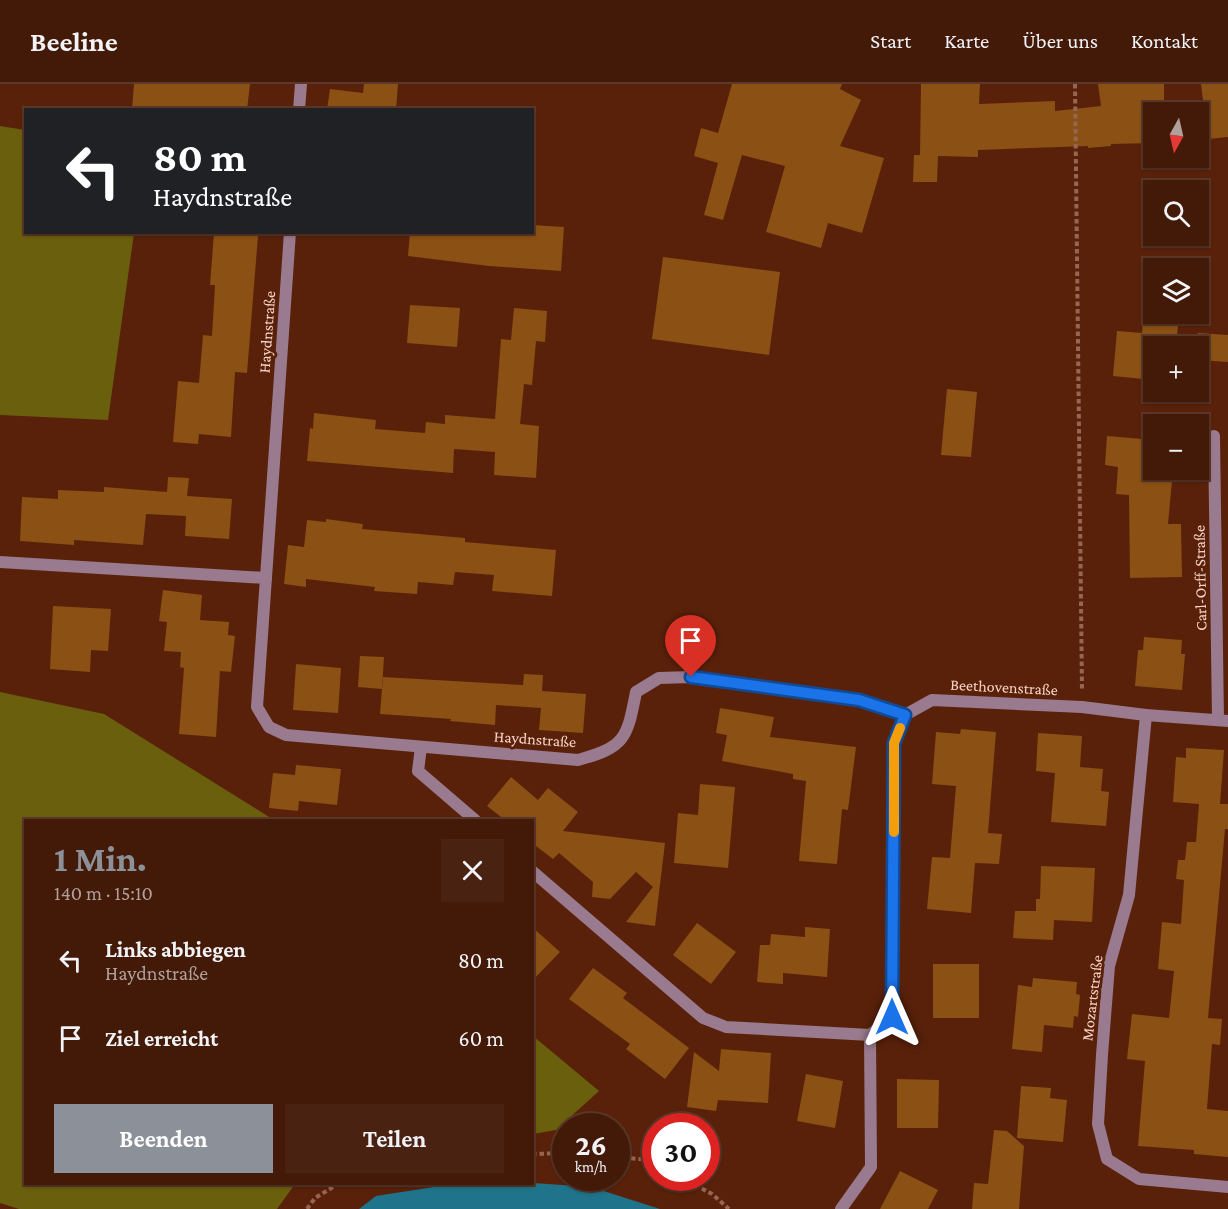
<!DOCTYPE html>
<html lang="de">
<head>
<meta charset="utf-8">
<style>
	body { margin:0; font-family:"Crimson Pro",serif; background:#4a2212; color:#f1f3f6; height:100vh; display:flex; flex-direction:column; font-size:22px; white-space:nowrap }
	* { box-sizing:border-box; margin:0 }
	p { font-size:20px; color:#afa09c }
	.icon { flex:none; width:33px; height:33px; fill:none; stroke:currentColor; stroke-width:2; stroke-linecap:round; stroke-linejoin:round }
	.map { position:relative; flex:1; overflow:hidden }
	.panel { position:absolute; left:24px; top:735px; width:510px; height:366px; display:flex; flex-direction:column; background:#431908; border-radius:0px; box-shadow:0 2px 4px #0004,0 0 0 2px #5b3829 }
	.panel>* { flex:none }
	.banner { position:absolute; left:24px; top:24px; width:510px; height:126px; border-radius:0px; box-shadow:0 2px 4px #0004,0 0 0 2px #5b3829; background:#202124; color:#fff; overflow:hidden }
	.needle { width:39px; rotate:188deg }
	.buttons { position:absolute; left:1143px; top:18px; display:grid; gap:12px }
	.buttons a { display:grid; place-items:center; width:66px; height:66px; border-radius:0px; background:#431908; box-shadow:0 2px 4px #0004,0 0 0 2px #5b3829; font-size:30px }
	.speed { position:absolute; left:552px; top:1029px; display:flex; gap:12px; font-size:30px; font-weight:700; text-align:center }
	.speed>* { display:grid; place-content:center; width:78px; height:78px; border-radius:50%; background:#431908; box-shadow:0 2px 4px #0004,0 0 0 2px #5b3829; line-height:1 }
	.speed small { font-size:15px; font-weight:400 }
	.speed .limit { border:9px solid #d22; background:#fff; color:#111 }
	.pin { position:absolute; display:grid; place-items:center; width:51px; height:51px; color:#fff; margin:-62px -26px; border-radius:50% 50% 50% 0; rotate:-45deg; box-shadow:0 0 6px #0007 }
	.pin .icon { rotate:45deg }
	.me { position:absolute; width:66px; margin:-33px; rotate:0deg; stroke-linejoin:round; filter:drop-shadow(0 0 4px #0008) }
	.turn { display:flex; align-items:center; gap:21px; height:126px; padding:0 30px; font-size:27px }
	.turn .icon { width:78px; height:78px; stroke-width:2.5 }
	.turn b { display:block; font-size:42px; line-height:51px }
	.round { display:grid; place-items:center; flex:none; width:63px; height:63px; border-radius:0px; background:#4a2212 }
	.summary { display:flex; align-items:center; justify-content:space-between; height:102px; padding:0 30px }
	h1 { font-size:36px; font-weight:700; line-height:45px; color:#8c9099 }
	.cta { display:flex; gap:12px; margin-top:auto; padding:12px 30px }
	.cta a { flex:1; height:69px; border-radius:0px; background:#8c9099; color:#fff; font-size:24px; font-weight:700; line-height:69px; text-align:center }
	.cta a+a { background:#4a2212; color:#f1f3f6 }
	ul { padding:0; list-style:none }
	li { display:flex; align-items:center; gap:18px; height:78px; padding:0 30px }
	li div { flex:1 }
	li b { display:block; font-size:22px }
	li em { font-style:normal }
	header { display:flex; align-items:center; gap:36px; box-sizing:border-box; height:84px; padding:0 30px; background:#431908; border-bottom:2px solid #5b3829 }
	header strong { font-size:28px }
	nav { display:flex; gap:33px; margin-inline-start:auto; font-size:21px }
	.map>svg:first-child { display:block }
	.green { fill:#6a5f0d }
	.water { fill:#1f748b }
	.building { fill:#8b5013 }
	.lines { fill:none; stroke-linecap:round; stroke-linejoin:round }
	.path { stroke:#976653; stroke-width:4; stroke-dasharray:4.5 3; stroke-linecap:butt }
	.minor { stroke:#9a7a8e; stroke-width:12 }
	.route-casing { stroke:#114b97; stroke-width:15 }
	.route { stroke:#1a73e8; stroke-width:10 }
	.slow { stroke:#f59e0b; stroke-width:10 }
	.labels { text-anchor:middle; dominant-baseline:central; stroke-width:6; stroke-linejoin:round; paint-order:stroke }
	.street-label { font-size:16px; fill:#f9d4c7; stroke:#59210a }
</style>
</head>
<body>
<header>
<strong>Beeline</strong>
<nav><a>Start</a><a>Karte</a><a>Über uns</a><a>Kontakt</a></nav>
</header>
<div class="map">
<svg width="1228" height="1125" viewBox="0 0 1228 1125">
	<rect width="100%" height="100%" fill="#59210a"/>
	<g class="green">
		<polygon points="0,42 25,46 26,148 134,149 108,336 0,331"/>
		<polygon points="0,608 104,630 274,736 26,736 26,1100 295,1100 277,1125 19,1125 0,1119"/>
		<polygon points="533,952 599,1007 556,1046 533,1050"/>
	</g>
	<polygon class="water" points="533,1099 591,1103 660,1125 359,1125 376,1112 453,1100"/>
	<g class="building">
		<polygon points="134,0 250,0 247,26 132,26"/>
		<polygon points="364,0 398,0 396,26 327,26 330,5 363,9"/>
		<polygon points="732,0 842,0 840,5 861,16 840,62 884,74 862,149 828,139 821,164 766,148 785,82 742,71 723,136 704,131 718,79 694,72 701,44 718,49"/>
		<polygon points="921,0 980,0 979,20 1055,17 1055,27 1101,22 1098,0 1164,0 1164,28 1154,28 1154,59 1111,60 1111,62 1088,64 1088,62 978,66 978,73 938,72 937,98 913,98 914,71 920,71"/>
		<polygon points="1201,0 1228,0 1228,53 1208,55"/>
		<polygon points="532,141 564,143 561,187 489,182 408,172 410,148 532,148"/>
		<polygon points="214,149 258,152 247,289 235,288 231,353 199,350 198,360 173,358 178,297 199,299 203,251 212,252 215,201 210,201"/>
		<polygon points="663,173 780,188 769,271 652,255"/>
		<polygon points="410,221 460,224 457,263 407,259"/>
		<polygon points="514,224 547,227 545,258 536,257 532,301 524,300 520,340 539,342 536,394 494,391 495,368 454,365 453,389 307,377 310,344 313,345 314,329 376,336 375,345 425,349 426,338 445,340 445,331 495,335 501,255 511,256"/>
		<polygon points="1143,238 1178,242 1176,262 1154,262 1154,296 1113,292 1117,247 1142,249"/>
		<polygon points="1198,249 1228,251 1228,278 1198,276"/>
		<polygon points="947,305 977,308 971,373 941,371"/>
		<polygon points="1107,352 1154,356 1154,386 1173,386 1168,440 1181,440 1182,493 1130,494 1129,411 1116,410 1118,383 1105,381"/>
		<polygon points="168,393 189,394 187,412 232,415 229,455 185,452 186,432 146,430 143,461 74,456 74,461 20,457 22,413 58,415 58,406 104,408 104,403 167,408"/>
		<polygon points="326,435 363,440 362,445 465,454 465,458 556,466 552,512 492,507 494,491 455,488 453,501 418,498 417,510 374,507 375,503 306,495 306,503 284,500 288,461 304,463 307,436 326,438"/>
		<polygon points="163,506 202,511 200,536 229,538 228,551 235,552 231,588 220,587 216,653 179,650 184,584 180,583 181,568 164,567 167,538 159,537"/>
		<polygon points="53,522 111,525 108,567 91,566 90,588 50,585"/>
		<polygon points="1144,553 1182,556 1181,570 1185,570 1182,606 1135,602 1138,566 1143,566"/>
		<polygon points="360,572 384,573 382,605 358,603"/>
		<polygon points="296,580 341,584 338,629 293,626"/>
		<polygon points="524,590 543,591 542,607 586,610 583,649 539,646 541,624 496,621 495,641 450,637 451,635 380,630 383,593 523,601"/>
		<polygon points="720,624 774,633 770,653 856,663 848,726 842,725 837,780 799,777 806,697 793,695 793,690 722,677 727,651 716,649"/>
		<polygon points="961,645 996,648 988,749 1002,750 999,780 975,779 971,829 927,825 932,773 950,774 956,702 932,700 936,648 960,650"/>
		<polygon points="1038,649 1082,652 1080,683 1103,685 1101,707 1109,708 1106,742 1051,738 1055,689 1036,687"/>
		<polygon points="1186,664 1224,666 1220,720 1228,720 1228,745 1225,745 1208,934 1222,935 1220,961 1212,960 1207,1025 1228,1027 1228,1073 1194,1070 1194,1066 1138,1062 1145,977 1127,975 1132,930 1169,934 1174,887 1158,885 1162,838 1181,840 1184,796 1176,795 1178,776 1185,776 1187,758 1196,758 1199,720 1173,718 1176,673 1186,674"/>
		<polygon points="296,681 341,685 337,721 299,717 298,727 269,724 273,689 295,691"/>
		<polygon points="511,693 538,716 548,704 578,728 563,747 665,759 655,842 626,838 653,803 636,788 610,815 592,813 593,798 559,769 553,775 532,759 532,736 505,736 487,722"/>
		<polygon points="700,700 735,703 728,784 674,779 678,729 698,731"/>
		<polygon points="1041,782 1095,784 1092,838 1054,836 1053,856 1013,854 1015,827 1036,827 1036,815 1040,815"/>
		<polygon points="697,839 736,868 711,900 673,871"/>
		<polygon points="532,843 560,868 532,897"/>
		<polygon points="805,843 830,845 827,893 783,889 783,900 757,898 760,861 770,861 771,850 805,853"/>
		<rect x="933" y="880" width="46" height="54"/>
		<polygon points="593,884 627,909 623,914 689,964 665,995 626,965 630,960 569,915"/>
		<polygon points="1033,894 1077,898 1076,910 1080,911 1078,933 1074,932 1073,944 1044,941 1042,968 1012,965 1018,901 1032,903"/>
		<polygon points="721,965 771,969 768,1019 718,1016 716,1027 687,1023 694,968 719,987"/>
		<polygon points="806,990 843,997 835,1044 797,1037"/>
		<polygon points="897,995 939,996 938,1044 897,1044"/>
		<polygon points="1021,1002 1051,1004 1050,1014 1067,1016 1063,1058 1017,1054"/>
		<polygon points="994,1046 1007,1047 1024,1062 1019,1125 972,1125 974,1099 988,1100"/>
		<polygon points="900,1087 938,1106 928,1125 880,1125"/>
	</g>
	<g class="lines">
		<g class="path">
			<polyline points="1075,0 1082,605"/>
			<polyline points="532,1070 566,1069"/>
			<polyline points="616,1073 650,1076 656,1079"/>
			<polyline points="682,1094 712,1110 729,1125"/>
			<polyline points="307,1125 315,1114 338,1100"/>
		</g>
		<g class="minor">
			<polyline points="299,26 301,0"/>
			<path d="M290,148L257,623L269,643L286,651L578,676C625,663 627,655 636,608L659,594L691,593L859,616L905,631"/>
			<polyline points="1214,352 1218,636"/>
			<polyline points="0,478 266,494"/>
			<polyline points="1146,631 1129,811 1109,882 1102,971 1098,1040 1107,1075 1139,1095 1228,1103"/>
			<polyline points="421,663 418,687 475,736"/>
			<polyline points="532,787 703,934 726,943 870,951 892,933 894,659 905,631 932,616 1082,623 1146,631 1228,637"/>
			<polyline points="841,1125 871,1083 870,951"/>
		</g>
	</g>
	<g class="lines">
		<g class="route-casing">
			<polyline id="route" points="691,593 859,616 905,631 894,659 892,933"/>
		</g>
		<use href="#route" class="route"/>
		<polyline class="slow" points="894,748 894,659 900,644"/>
	</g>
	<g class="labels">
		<g class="street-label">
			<text transform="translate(267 248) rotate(-86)">Haydnstraße</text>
			<text transform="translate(1200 494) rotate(-91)">Carl-Orff-Straße</text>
			<text transform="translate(1004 603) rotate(3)">Beethovenstraße</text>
			<text transform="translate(535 655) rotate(4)">Haydnstraße</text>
			<text transform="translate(1092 914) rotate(-83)">Mozartstraße</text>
		</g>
	</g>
</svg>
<div class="buttons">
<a><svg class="needle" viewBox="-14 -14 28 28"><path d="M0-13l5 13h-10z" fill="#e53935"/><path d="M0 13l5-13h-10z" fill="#afa09c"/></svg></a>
<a><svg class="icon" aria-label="search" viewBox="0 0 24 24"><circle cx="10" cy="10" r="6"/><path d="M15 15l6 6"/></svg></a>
<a><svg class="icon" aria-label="layers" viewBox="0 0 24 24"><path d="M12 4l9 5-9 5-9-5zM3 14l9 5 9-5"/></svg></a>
<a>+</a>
<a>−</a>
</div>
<div class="speed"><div>26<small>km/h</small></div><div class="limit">30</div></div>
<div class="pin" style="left:691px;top:593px;background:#d93025"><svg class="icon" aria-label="arrive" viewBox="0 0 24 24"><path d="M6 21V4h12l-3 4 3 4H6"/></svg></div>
<svg class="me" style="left:892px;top:933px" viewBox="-20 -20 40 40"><path d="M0-17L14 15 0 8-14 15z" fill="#1a73e8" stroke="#fff" stroke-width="4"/></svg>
<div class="banner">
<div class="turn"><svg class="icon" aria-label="left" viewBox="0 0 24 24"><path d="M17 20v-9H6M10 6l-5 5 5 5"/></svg><div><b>80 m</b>Haydnstraße</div></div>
</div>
<section class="panel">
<div class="summary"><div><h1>1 Min.</h1><p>140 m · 15:10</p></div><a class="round"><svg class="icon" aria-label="close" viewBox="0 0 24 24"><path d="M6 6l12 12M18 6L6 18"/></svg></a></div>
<ul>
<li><svg class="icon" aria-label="left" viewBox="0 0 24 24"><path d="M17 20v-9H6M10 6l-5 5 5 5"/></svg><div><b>Links abbiegen</b><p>Haydnstraße</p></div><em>80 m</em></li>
<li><svg class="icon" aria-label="arrive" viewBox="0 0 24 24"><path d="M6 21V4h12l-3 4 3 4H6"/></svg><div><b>Ziel erreicht</b></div><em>60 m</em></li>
</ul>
<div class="cta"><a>Beenden</a><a>Teilen</a></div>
</section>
</div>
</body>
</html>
